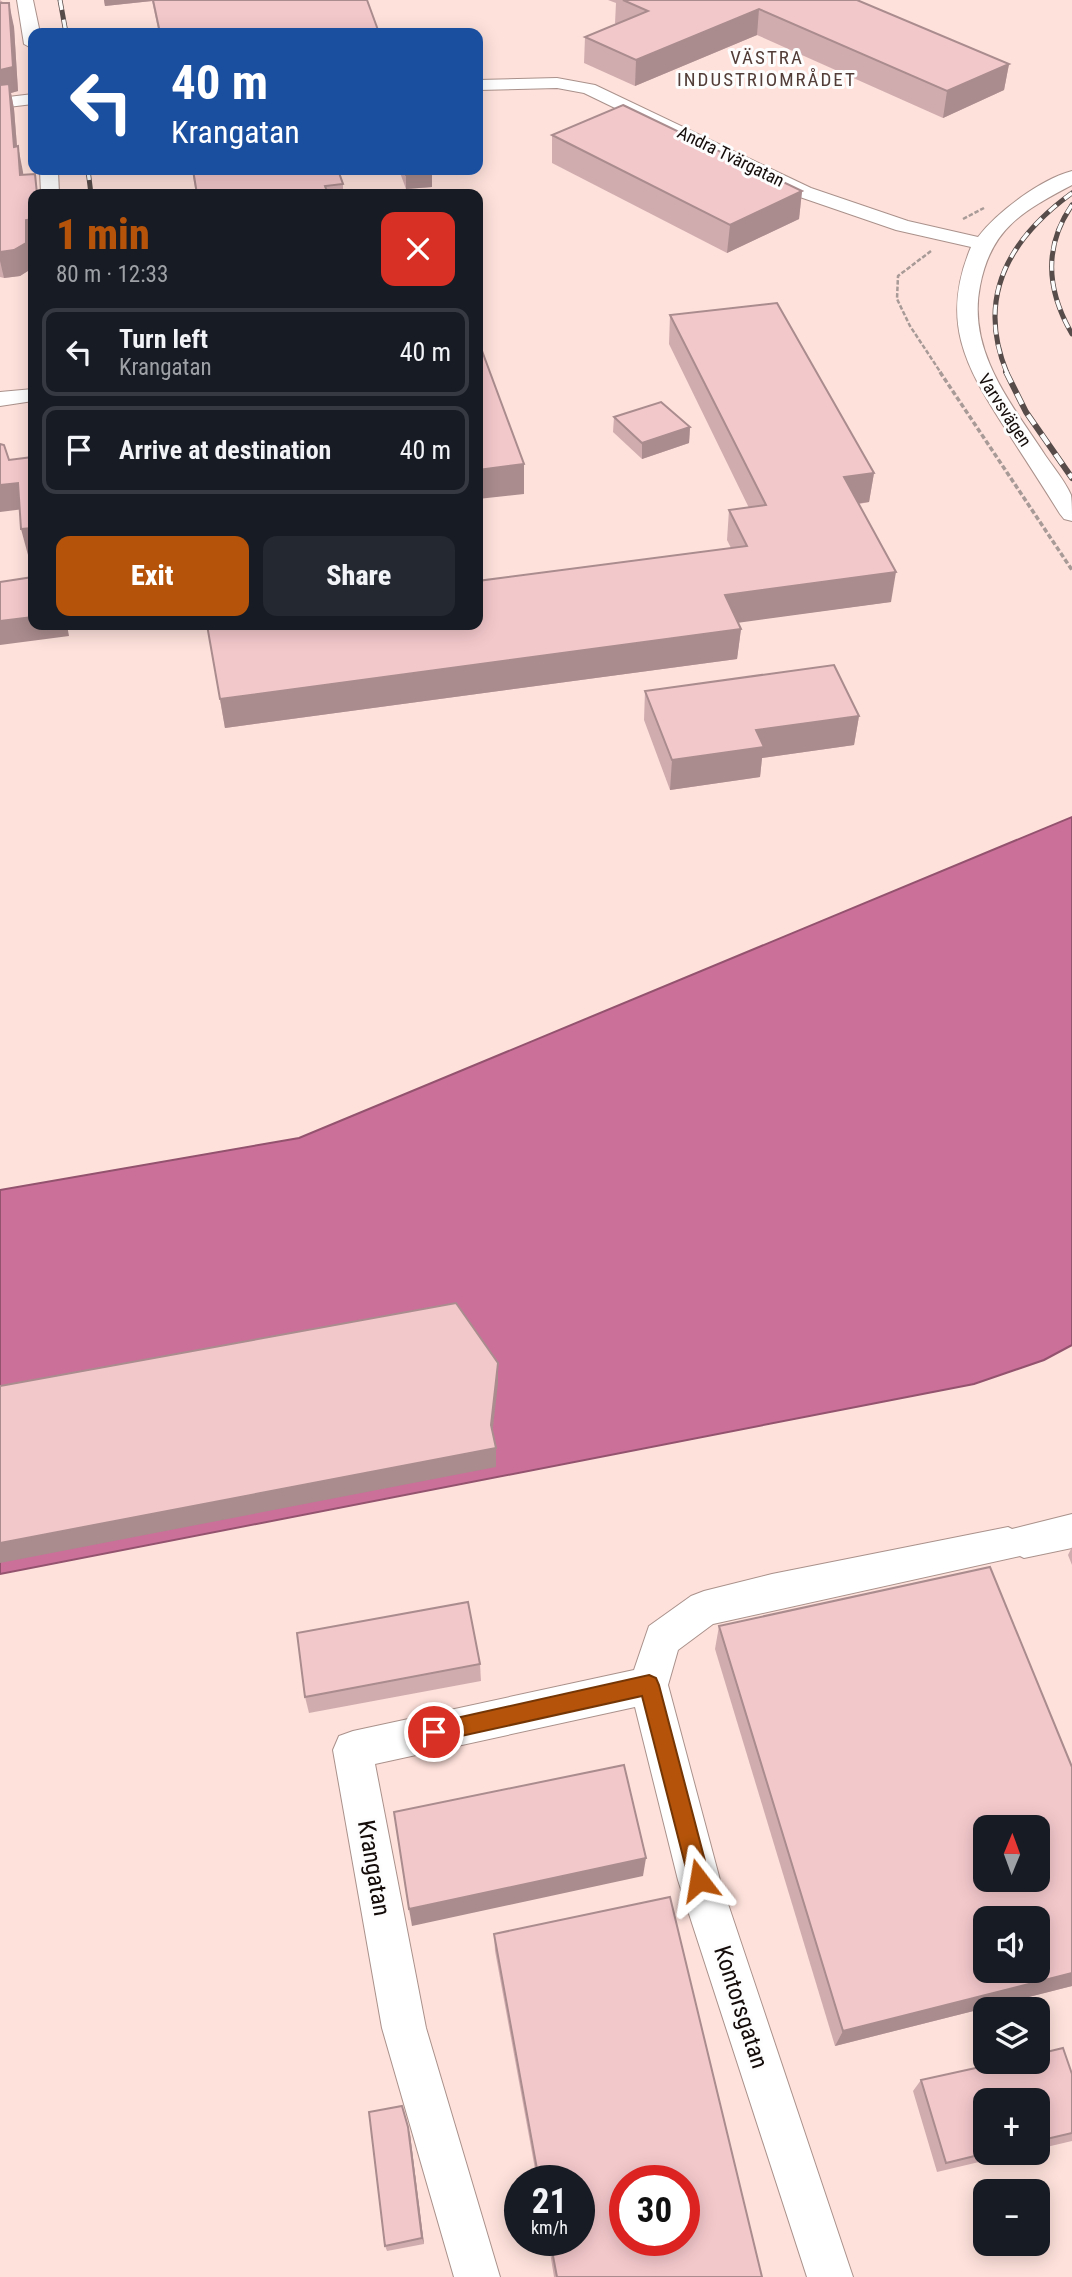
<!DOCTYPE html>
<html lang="en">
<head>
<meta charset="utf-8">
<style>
	body { margin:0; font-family:"Roboto Condensed",sans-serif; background:#242831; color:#f1f3f6; height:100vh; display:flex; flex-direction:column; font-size:26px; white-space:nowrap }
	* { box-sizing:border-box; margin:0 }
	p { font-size:23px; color:#9ea1a6 }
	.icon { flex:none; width:38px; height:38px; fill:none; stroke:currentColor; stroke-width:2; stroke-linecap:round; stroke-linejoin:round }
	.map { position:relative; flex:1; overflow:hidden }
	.side { position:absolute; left:28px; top:189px; width:455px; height:441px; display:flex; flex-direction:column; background:#171b24; border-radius:14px; box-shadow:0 4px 18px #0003 }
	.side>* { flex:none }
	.hud { position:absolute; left:28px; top:28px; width:455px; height:147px; border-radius:14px; box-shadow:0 4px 18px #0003; background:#1a4fa0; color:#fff; overflow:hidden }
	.needle { width:46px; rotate:1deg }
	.controls { position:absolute; left:973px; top:1815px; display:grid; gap:14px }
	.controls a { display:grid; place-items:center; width:77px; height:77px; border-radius:14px; background:#171b24; box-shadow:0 4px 18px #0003; font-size:35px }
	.speed { position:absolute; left:504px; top:2165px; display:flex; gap:14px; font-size:35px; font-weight:700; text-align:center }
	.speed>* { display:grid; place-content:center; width:91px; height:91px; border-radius:50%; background:#171b24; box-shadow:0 4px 18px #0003; line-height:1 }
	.speed small { font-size:18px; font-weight:400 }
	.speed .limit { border:10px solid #d22; background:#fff; color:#111 }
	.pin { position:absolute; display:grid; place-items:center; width:60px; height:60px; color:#fff; margin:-30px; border:4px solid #fff; border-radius:50%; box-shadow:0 2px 7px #0007 }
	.me { position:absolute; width:77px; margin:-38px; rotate:346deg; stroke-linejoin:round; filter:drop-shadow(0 0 5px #0008) }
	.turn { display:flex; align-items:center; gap:24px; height:147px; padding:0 28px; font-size:32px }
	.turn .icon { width:91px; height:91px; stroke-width:2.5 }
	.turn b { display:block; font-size:49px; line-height:60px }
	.round { display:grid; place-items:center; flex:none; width:74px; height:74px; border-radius:14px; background:#242831 }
	.headline { display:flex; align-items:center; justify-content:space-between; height:119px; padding:0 28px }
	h1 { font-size:42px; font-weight:800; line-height:52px; color:#b45309 }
	.action { display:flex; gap:14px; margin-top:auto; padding:14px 28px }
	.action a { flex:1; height:80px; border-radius:14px; background:#b45309; color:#fff; font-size:28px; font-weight:800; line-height:80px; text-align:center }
	.action a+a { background:#242831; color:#f1f3f6 }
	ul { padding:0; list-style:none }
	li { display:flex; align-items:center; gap:21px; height:88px; margin:0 14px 10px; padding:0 14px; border:4px solid #363941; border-radius:14px }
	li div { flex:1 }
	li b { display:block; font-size:26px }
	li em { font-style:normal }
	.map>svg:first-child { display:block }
	.built { fill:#fee1db; fill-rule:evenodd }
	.water { fill:#ca7099; stroke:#93526e; stroke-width:2 }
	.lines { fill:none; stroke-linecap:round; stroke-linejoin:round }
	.minor-casing { stroke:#aa918b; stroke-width:2 }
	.path-far1 { stroke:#a79a97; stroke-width:2.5; stroke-dasharray:4.5 2; stroke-linecap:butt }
	.path { stroke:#a79a97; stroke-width:3.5; stroke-dasharray:5 2.5; stroke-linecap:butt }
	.minor { fill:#fff; fill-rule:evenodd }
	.rail-far1-casing { stroke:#574c4a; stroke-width:5 }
	.rail-casing { stroke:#574c4a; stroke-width:6 }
	.rail-far1 { stroke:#fdfdfd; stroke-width:3.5; stroke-dasharray:10; stroke-linecap:butt }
	.rail { stroke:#fdfdfd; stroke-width:4.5; stroke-dasharray:12; stroke-linecap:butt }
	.wall { fill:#d1acaf }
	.shaded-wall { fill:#aa8c8e }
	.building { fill:#f3c8cb; stroke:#aa8c8e; stroke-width:2; fill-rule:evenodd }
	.route { fill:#b45309; stroke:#753606; stroke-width:2 }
	.labels { text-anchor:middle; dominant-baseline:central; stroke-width:6; stroke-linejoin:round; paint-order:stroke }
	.far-street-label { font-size:18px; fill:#140c0a; stroke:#fdfdfd }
	.far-neighbourhood-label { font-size:19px; letter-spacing:2px; fill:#533d38; stroke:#fdfdfd }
	.near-street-label { font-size:24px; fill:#140c0a; stroke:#fdfdfd }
</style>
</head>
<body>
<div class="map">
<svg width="1072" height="2277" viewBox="0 0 1072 2277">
	<rect width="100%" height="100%" fill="#fcebe8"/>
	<g class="built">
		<path d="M0,0H1072V817L299,1138L0,1190ZM33,33H478V170H33ZM33,194H478V625H33Z"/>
		<path d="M1072,1345V2277H0V1574L974,1384L1044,1360ZM985,1827H1038V1880H985ZM985,1918H1038V1970H985ZM985,2009H1038V2062H985ZM985,2100H1038V2152H985ZM520,2180H579V2240H520ZM625,2180H684V2240H625ZM985,2191H1038V2244H985Z"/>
	</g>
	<polygon class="water" points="1072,817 1072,1345 1044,1360 974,1384 0,1574 0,1190 299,1138"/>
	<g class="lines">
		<g class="minor-casing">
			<g id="minor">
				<polygon points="17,0 33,0 40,33 33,33 33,49 24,44"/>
				<path d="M557,78L595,85L811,188L908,221L978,237C997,212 1041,179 1072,171V185C1023,211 991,228 980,286C967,351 1011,403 1045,455C1053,467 1065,481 1071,495C1072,502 1072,513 1072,521L1064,519L1060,514C1042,485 1023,456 1005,428C965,366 940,321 971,247L896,230L797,196L584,93L557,88L478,90V80Z"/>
				<polygon points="33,94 33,104 0,108 0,98"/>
				<polygon points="40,170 58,170 59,194 41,194"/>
				<polygon points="33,389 33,401 0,406 0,392"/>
				<polygon points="1072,1514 1072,1548 1024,1558 1020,1556 713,1624 678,1650 668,1685 720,1880 853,2277 807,2277 678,1880 635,1707 375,1764 426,2028 500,2277 454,2277 382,2028 333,1750 339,1736 353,1731 634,1670 649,1626 691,1596 704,1591 772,1574 1008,1527 1012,1529"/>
			</g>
		</g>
		<g class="path-far1">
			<polyline points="963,219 984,208"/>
			<polyline points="931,251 898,276 897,299 910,326 941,373"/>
		</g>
		<polyline class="path" points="940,372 1072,570"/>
		<use href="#minor" class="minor"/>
		<g class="rail-far1-casing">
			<g id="rail-far1">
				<polyline points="60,0 66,33"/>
				<polyline points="88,170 91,194"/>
				<path d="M1072,205C1043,247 1047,291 1072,334"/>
				<path d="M1007,373C975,296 1010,238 1072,193"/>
			</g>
		</g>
		<g class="rail-casing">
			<polyline id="rail" points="1006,372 1026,412 1072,478"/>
		</g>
		<use href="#rail-far1" class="rail-far1"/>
		<use href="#rail" class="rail"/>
	</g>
	<g class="wall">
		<polygon points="0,0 4,3 14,27 18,91 11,93 14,109 17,146 23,175 33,194 33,245 32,245 31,269 20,276 4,278 0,277"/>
		<polygon points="104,0 367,0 379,33 159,33 152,1 105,6"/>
		<polygon points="608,0 860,0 859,1 1009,64 1004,90 943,118 757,35 635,86 584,63 585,37 617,24 615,23 616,3"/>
		<polygon points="552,135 802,191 799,219 727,253 552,163"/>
		<polygon points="192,170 338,170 343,184 343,194 196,194"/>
		<polygon points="399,170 431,170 432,187 406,189"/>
		<polygon points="670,315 874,473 869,502 859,504 891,602 737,622 741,629 737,659 225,728 207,625 731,548 727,540 729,510 749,508 669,344"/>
		<polygon points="614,417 690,427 689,443 642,459 613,432"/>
		<polygon points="645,691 859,716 854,745 762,758 760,777 670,790 644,720"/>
		<polygon points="1072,1547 1072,1565 1068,1555"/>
		<polygon points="719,1626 1072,1767 1072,1986 835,2046 715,1649"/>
		<polygon points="480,1664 481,1681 309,1713 305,1697"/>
		<polygon points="494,1934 762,2277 554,2277 548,2240 579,2240 579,2180 537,2180 495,1951"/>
		<polygon points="1072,2074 1072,2141 1038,2149 1038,2100 985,2152 1021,2152 937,2172 913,2091 921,2080"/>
		<polygon points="410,2134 424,2244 387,2251 385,2246"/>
	</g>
	<g class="shaded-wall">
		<polygon points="104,0 152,0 152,1 105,6"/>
		<polygon points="9,3 14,27 18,91 11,93 14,109 19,172 0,96 0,70"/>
		<polygon points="759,9 757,35 635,86 636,60"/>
		<polygon points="378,30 379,33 344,33"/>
		<polygon points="1009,64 1004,90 943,118 947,91"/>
		<polygon points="18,146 23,172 26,201 20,175"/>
		<polygon points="432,172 432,187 406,189 406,175"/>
		<polygon points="802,191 799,219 727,253 730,225"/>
		<polygon points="33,219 33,245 32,245 31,269 20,276 4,278 0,261 0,252 26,220"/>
		<polygon points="690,427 689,443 642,459 642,443"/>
		<polygon points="524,464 524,494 478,499 478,470"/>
		<polygon points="874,473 869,502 839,506 844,477"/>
		<polygon points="18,483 24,509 0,512 0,485"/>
		<polygon points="33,528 33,555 28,555 21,529"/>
		<polygon points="896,572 891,602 722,625 725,595"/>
		<polygon points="33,617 33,625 67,625 69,636 0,645 0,621"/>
		<polygon points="741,629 737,659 225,728 220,699"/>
		<polygon points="859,716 854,745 762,758 760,777 670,790 672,760 756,730"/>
		<polygon points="498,1363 498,1383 491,1445 491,1425"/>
		<polygon points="496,1448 496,1467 0,1563 0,1543"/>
		<polygon points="646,1858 643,1876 412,1926 409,1909"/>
		<polygon points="1072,1973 1072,1986 835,2046 843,2031"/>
		<polygon points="408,2127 410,2134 424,2244 422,2238"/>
	</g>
	<g class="building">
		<polygon points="153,0 367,0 378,30 344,33 160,33"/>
		<polygon points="623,0 857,0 1009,64 947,91 759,9 636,60 585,37 648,11"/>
		<polygon points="0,3 9,3 13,67 0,70"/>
		<polygon points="9,84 14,147 18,146 20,175 35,174 37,194 33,194 33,219 26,220 26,243 14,250 0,252 0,85"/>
		<polygon points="623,105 802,191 730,225 552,135"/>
		<polygon points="193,170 338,170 343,184 325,186 328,194 197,194"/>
		<polygon points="404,170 431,170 432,172 406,175"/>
		<polygon points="777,303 874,473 844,477 896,572 725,595 741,629 220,699 207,625 478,625 478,581 747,546 729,510 766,505 670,315"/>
		<polygon points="478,340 524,464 478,470"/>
		<polygon points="661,402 690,427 642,443 614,417"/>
		<polygon points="0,444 4,445 9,460 33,457 33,528 21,529 18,483 0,485"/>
		<polygon points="33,577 33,617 0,621 0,582"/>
		<polygon points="834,665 859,716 756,730 764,747 672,760 645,691"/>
		<polygon points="456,1303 498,1363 491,1425 496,1448 0,1543 0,1386"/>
		<path d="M990,1567L1072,1767V1973L843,2031L719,1626ZM985,1827H1038V1880H985ZM985,1918H1038V1970H985Z"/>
		<polygon points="468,1602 480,1664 305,1697 297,1633"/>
		<polygon points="624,1765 646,1858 409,1909 394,1812"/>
		<path d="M670,1897L762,2277H557L550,2240H579V2180H539L494,1934ZM625,2180H684V2240H625Z"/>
		<polygon points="1063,2048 1072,2074 1072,2133 1038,2141 1038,2100 985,2100 985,2152 991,2152 946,2163 921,2080 1003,2062 1038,2062 1038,2054"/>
		<polygon points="402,2106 408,2127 422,2238 385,2246 369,2112"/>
	</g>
	<polygon class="route" points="649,1675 656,1678 659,1685 710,1880 707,1887 699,1890 692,1887 689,1880 642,1696 434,1742 427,1739 424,1732 427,1725 434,1723"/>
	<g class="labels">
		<g class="far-street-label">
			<text transform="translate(731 156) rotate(26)">Andra Tvärgatan</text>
			<text transform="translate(1005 410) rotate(57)">Varvsvägen</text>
		</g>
		<g class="far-neighbourhood-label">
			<text x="767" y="57">VÄSTRA<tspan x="767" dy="22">INDUSTRIOMRÅDET</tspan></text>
		</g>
		<g class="near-street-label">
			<text transform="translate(374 1868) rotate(80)">Krangatan</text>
			<text transform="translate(741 2007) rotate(72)">Kontorsgatan</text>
		</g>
	</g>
</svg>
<div class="controls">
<a><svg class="needle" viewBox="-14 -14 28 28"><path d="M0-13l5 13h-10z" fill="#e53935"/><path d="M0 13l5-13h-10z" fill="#9ea1a6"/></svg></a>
<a><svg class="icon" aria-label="sound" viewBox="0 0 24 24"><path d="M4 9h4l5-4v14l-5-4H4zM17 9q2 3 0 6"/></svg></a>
<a><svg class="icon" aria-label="layers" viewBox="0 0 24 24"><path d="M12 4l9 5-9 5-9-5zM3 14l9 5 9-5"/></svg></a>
<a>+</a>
<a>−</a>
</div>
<div class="speed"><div>21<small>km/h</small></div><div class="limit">30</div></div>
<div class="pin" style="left:434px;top:1732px;background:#d93025"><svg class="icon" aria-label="arrive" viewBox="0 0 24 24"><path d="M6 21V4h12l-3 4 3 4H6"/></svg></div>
<svg class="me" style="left:699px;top:1880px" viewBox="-20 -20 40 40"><path d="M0-17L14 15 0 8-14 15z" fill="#b45309" stroke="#fff" stroke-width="4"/></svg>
<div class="hud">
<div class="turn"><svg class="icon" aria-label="left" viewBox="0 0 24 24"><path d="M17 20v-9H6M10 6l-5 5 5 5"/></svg><div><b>40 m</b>Krangatan</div></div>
</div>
<section class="side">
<div class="headline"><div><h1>1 min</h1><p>80 m · 12:33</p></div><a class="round" style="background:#d93025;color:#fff"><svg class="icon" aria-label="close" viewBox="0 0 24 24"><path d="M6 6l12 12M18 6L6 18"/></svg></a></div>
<ul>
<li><svg class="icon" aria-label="left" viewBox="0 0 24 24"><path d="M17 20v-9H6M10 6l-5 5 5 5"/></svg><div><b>Turn left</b><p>Krangatan</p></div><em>40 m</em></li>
<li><svg class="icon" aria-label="arrive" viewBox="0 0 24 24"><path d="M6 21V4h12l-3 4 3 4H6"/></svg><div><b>Arrive at destination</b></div><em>40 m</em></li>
</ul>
<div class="action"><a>Exit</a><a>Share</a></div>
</section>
</div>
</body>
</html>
